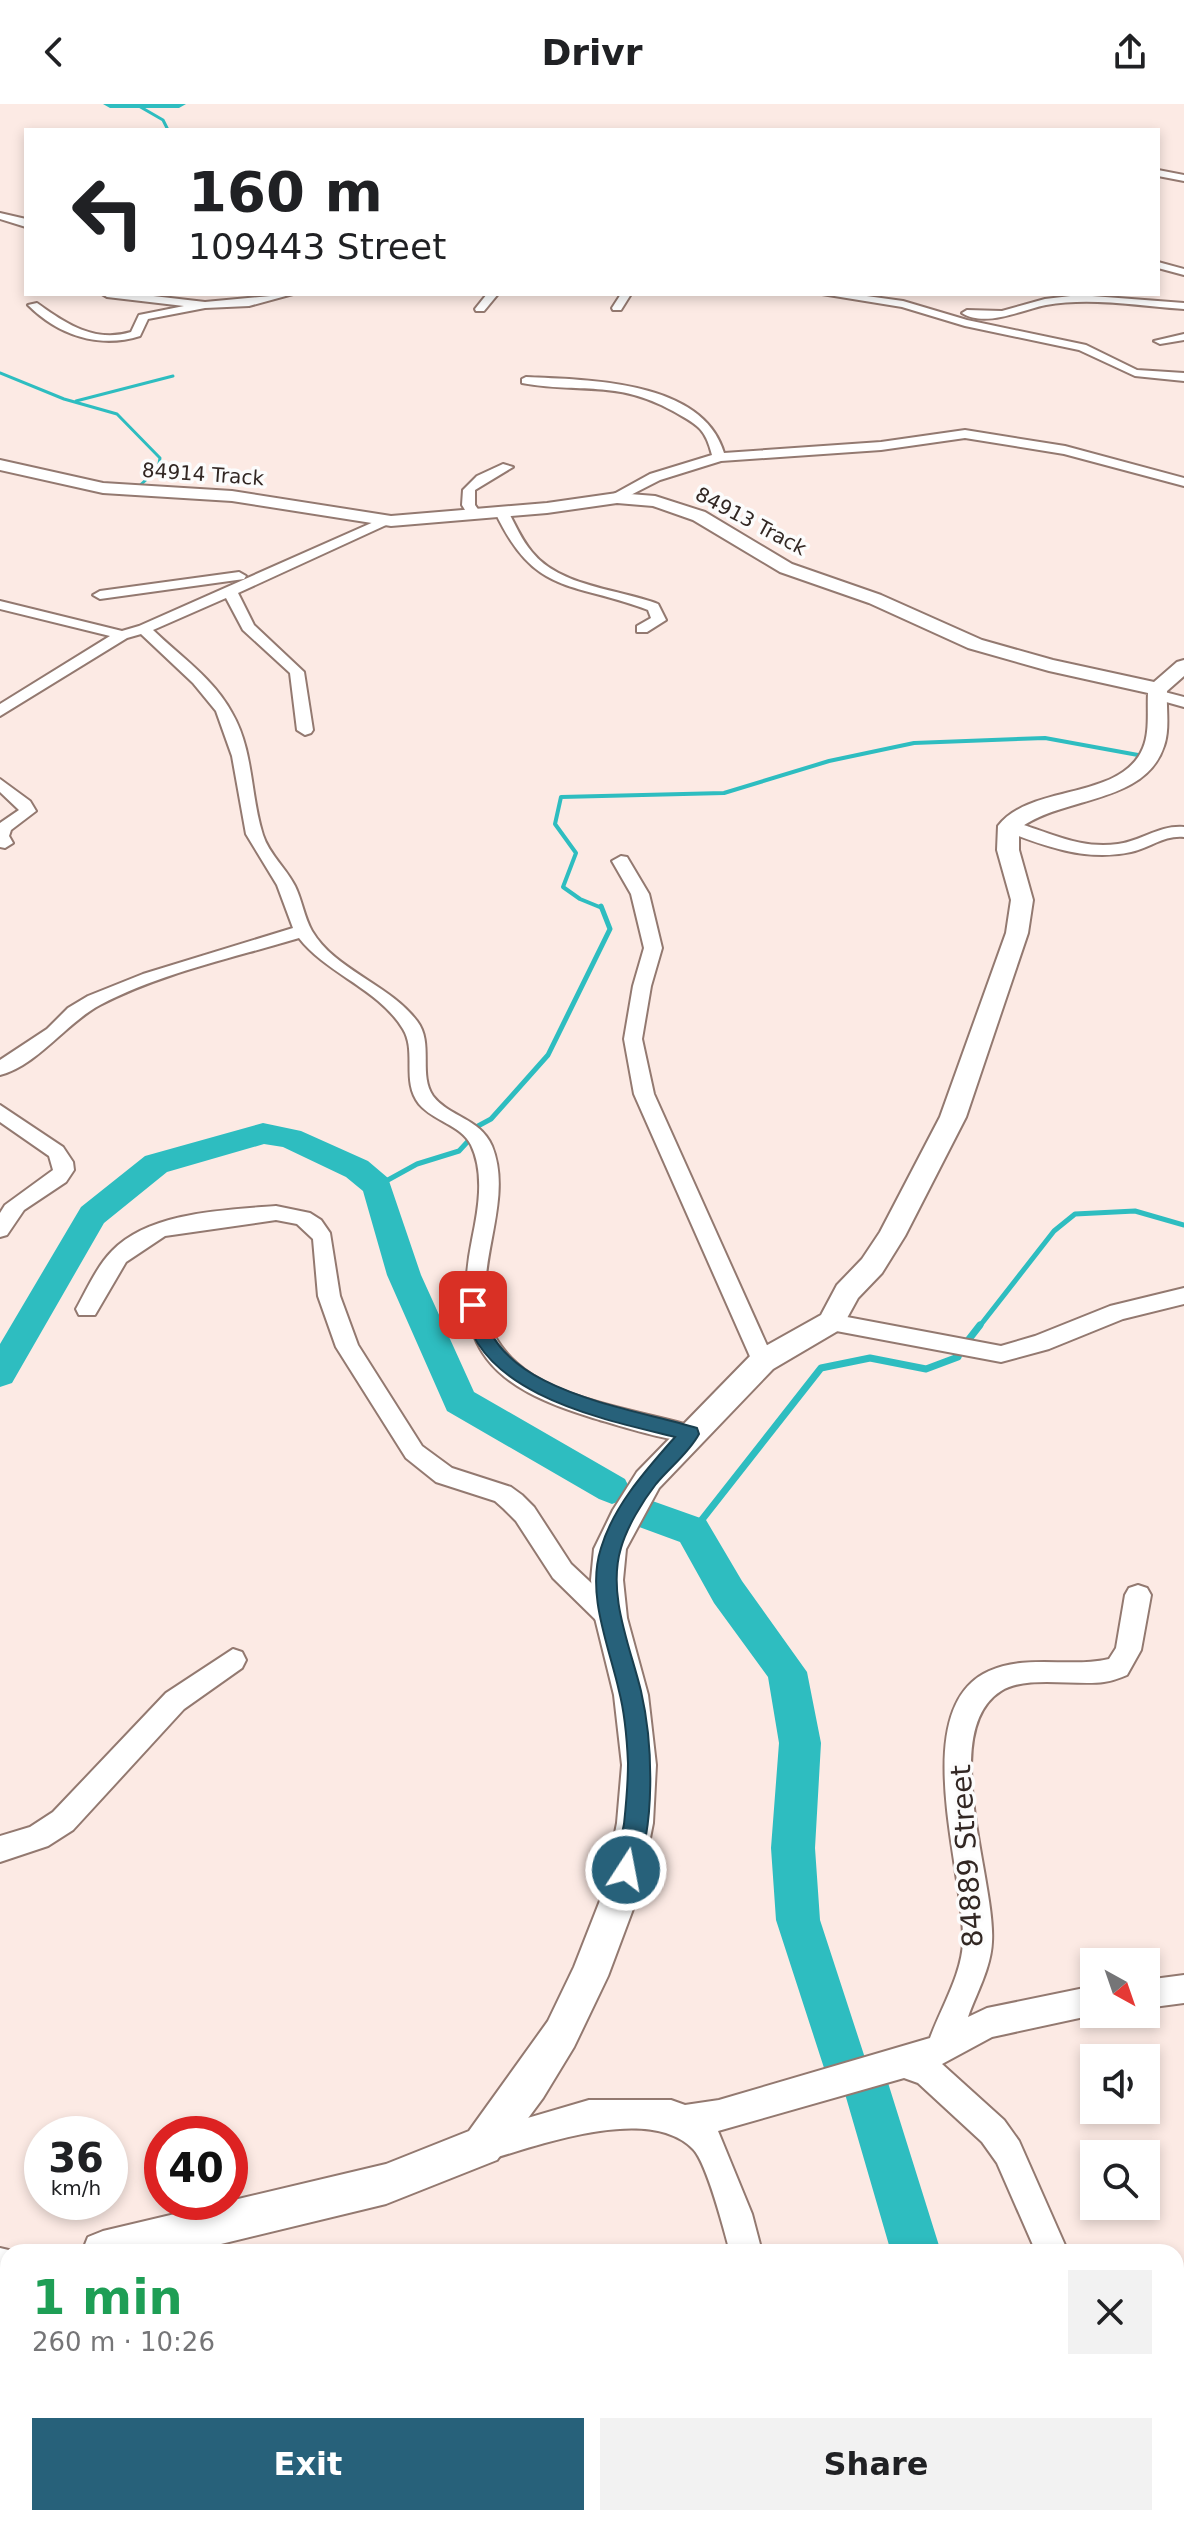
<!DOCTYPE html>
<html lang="en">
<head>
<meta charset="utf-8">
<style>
	body { margin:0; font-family:"DejaVu Sans",sans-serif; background:#f2f2f2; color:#202124; height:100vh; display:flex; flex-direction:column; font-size:30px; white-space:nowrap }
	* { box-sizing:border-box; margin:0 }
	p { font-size:26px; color:#757577 }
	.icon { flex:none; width:44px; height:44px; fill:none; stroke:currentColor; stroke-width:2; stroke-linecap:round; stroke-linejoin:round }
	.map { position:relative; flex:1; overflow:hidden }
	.side { position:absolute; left:0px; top:2140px; width:1184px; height:282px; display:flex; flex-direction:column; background:#fff; border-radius:24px 24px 0 0; box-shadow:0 4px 12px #0003 }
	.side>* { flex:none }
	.banner { position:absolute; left:24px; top:24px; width:1136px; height:168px; border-radius:0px; box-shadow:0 4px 12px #0003; background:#fff; color:#202124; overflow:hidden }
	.needle { width:52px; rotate:140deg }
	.fabs { position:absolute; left:1080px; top:1844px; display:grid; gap:16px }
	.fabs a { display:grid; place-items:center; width:80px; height:80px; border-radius:0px; background:#fff; box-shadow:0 4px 12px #0003; font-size:40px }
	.speed { position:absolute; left:24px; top:2012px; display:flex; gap:16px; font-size:40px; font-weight:700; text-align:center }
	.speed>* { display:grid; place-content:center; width:104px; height:104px; border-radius:50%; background:#fff; box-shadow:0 4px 12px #0003; line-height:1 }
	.speed small { font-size:20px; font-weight:400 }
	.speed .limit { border:12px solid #d22; background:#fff; color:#111 }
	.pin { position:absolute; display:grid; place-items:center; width:68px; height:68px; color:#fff; margin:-34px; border-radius:16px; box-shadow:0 4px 12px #0006 }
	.me { position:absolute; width:88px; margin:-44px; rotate:11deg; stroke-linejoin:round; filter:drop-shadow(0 0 6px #0008) }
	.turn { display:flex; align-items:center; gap:28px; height:168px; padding:0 32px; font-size:36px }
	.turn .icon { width:104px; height:104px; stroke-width:2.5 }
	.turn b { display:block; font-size:56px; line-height:68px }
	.round { display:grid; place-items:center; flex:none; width:84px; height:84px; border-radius:0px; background:#f2f2f2 }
	.headline { display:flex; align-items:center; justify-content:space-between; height:136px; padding:0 32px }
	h1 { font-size:48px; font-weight:800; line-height:60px; color:#1e9e55 }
	.cta { display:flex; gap:16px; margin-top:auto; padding:16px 32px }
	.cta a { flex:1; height:92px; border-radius:0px; background:#27617a; color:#fff; font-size:32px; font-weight:800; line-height:92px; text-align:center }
	.cta a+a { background:#f2f2f2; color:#202124 }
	header { display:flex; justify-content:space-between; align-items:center; height:104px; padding:0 32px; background:#fff; font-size:36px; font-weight:800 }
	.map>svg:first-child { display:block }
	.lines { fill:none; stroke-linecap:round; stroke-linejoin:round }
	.stream-far3 { stroke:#2ebdc0; stroke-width:3 }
	.stream-far2 { stroke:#2ebdc0; stroke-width:4 }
	.stream-far1 { stroke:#2ebdc0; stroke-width:5 }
	.stream { stroke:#2ebdc0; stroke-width:7 }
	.river { fill:#2ebdc0; fill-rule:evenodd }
	.minor-casing { stroke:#937970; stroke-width:4 }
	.tertiary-casing { stroke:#937970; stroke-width:4 }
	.minor { fill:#fff; fill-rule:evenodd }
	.tertiary { fill:#fff; fill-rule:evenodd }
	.route { fill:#27617a; stroke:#193f4f; stroke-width:2 }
	.labels { text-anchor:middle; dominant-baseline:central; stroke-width:7; stroke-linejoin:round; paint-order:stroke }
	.far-street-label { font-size:20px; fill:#322723; stroke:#fcfcfc }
	.near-street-label { font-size:28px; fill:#322723; stroke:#fcfcfc }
</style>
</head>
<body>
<header><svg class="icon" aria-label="back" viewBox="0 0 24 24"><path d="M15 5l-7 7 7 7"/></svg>Drivr<svg class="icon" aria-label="share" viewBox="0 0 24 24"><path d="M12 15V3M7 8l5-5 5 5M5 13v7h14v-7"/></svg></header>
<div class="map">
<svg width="1184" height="2421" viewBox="0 0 1184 2421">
	<rect width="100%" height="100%" fill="#fceae4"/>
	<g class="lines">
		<g class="stream-far3">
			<polyline points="137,1 163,16 168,26"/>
			<polyline points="0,269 64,295 117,310 160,354 158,365 137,384"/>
			<polyline points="76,297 173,272"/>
		</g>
		<polyline class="stream-far2" points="602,804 580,795 563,783 576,749 555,720 561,693 724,689 829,657 914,639 1045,634 1138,651"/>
		<g class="stream-far1">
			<polyline points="478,1022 491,1015 548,951 610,825 601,802"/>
			<polyline points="377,1082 417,1060 459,1047 471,1034"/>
			<polyline points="979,1223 1054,1127 1075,1110 1135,1107 1184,1121"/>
		</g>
		<g class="stream">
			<polyline points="966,1239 980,1221"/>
			<polyline points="693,1427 821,1264 870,1254 926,1265 958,1253 961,1245"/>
		</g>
		<g class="river">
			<polygon points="103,0 186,0 179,4 110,4"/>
			<polygon points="263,1019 301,1027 368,1057 388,1074 421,1171 474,1288 625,1375 630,1385 625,1395 612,1400 599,1395 447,1307 387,1171 363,1087 346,1073 283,1043 264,1040 167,1068 104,1119 12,1279 0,1283 0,1240 81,1103 145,1052"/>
			<polygon points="644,1394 706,1416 742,1477 807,1568 821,1639 815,1744 820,1816 865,1954 862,1961 867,1959 884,1966 941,2148 891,2148 843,1983 847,1975 842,1977 826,1970 776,1816 771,1744 779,1639 768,1573 714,1499 680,1438 631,1420 625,1409 631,1398"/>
			<polygon points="969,2414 1023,2414 1025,2421 971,2421"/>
		</g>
		<g class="minor-casing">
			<g id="minor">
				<polygon points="1158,66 1184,71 1184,77 1158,72"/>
				<polygon points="0,109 26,115 26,123 0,115"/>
				<polygon points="1158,158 1184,165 1184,171 1158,164"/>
				<path d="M102,190H136L205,198L293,190L249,202L205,204L148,215L140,232C99,245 58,231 28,201L37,199C66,220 95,239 131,228L139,211L184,202L107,193Z"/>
				<polygon points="487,190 498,190 484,207 476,207 475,205"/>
				<polygon points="621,190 631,190 621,206 613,206 612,204"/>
				<polygon points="822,190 852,190 903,197 967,216 1086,241 1137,266 1184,269 1184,277 1135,272 1079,246 965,222 902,203"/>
				<path d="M1079,191L1184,199V205C1139,202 1091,193 1046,201C1021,206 985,224 962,209L967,206L1002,207L1045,195Z"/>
				<polygon points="1184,230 1184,236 1160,240 1154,237"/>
				<path d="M526,273C588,276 703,276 724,349L881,338L965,326L1065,342L1184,374V382L1064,350L965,334L881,346L721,357L660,376L617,398L612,397V391L650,370L712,351C705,323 697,321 673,307C615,275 581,290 522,279V275Z"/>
				<polygon points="503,360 513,363 475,386 475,401 482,411 470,414 462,401 463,386 477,372"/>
				<path d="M497,405H507C515,420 521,435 532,448C560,483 619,485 658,500L666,516L647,528H637V522L651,514L648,506C572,477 535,493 495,408Z"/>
				<path d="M385,413L397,416L238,489L254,521L304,568L313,626L311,629L305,631L297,626L290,569L243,526L226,494L153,526C180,552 214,575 232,609C254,647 250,691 263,731C269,750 286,764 295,782C302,796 304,813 312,827C335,866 389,880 417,917C434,939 418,970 433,992C449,1013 480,1014 492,1042C518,1106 458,1183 501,1242C541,1298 637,1304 698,1324L702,1330L698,1336C680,1342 614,1320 593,1314C493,1284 450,1245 472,1136C478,1107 485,1070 471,1041C461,1021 433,1017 419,1000C401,977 417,948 403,925C379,885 327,870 299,834C233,854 161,869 100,901C66,919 38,961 0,971V956L47,925L68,904L88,892L143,870L293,824L277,781L246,730L232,652L216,607L193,579L141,530L127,534L0,612V600L110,532L0,505V497L122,527L139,522Z"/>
				<polygon points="239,468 246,472 244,475 100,495 93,491 100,487"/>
				<polygon points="1157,586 1184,593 1184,603 1152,594 1152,588"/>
				<polygon points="0,675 30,697 36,707 11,726 9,732 13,739 5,744 0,743 0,719 19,706 0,688"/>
				<path d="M1009,717C1046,726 1078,746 1118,740C1142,737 1159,721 1184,723V733C1164,731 1150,744 1131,748C1086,758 1044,742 1003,726L1001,722L1003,718Z"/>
				<polygon points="621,752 627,753 649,790 662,844 651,882 642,935 654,990 774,1257 771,1263 763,1265 755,1263 752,1257 634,990 624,935 633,882 644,844 631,790 612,757"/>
				<polygon points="0,1001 63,1043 73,1058 74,1066 66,1078 24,1106 7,1131 0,1133 0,1109 5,1101 53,1066 49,1052 0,1018"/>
				<path d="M276,1102L310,1109L321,1116L330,1129L340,1192L358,1241L422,1342L452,1364L511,1383L522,1391L534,1403L571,1460L620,1506L624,1514L620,1522L611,1525L602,1522L553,1474L516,1417L504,1405L495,1397L436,1378L406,1354L336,1243L318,1192L313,1135L297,1120L276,1116L165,1132L126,1158L95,1211H79L76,1205C86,1187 97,1162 112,1147C149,1108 225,1106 276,1102Z"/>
				<polygon points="1184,1184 1184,1200 1123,1215 1049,1245 1001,1258 831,1226 823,1224 820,1218 823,1212 831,1210 1001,1242 1035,1232 1110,1202"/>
				<path d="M1138,1481L1147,1484L1151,1491L1141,1546L1127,1571C1120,1574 1112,1577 1104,1578C1076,1582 1025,1571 1001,1587C937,1627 996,1777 992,1838C991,1864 976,1890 968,1913L987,1904L1094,1882V1910H1098L992,1933L942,1960L1004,2016L1019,2037L1068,2148H1036L997,2059L982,2038L918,1979L904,1974L718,2027L752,2110L762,2148H730C724,2126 707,2059 693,2045C649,2000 540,2041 488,2056L477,2051L472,2040L477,2029L589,1996H671L685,2001L719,1996L930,1934C941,1904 963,1868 963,1836C965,1770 906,1604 989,1567C1027,1550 1070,1564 1109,1555L1116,1544L1125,1491L1129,1484Z"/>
				<polygon points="233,1545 242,1548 246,1556 242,1564 184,1605 73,1726 48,1742 0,1758 0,1732 30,1723 53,1708 166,1589"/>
				<polygon points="1184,1871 1184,1899 1146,1904 1146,1876"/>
				<polygon points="8,2197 8,2257 0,2261 0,2201"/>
				<polygon points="1176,2378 1184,2382 1184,2421 1172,2419 1168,2414 1176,2414"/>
				<polygon points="770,2414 806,2414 807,2421 771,2421"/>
			</g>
		</g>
		<g class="tertiary-casing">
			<g id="tertiary">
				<path d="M0,356L103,379L232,387L391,412L547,399L617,389L655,392L705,408L792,460L881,491L982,536L1053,556L1154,578L1177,558L1184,556V572L1167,587C1166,604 1170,625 1164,642C1145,701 1061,692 1019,725V746L1033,796L1028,829L966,1013L905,1132L882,1169L858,1194L841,1225L773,1265L659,1384L626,1445L623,1476L627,1514L648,1591L656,1661L653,1719L639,1789L608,1872L574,1943L543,1994L497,2056L386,2100L188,2148H82L88,2133L103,2127L386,2060L469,2027L548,1917L574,1863L603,1789L617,1719L622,1661L614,1591L595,1514L591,1476L594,1445L613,1406L637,1368L753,1249L821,1211L837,1181L862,1155L880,1128L940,1013L1006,829L1011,796L997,746L998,722C1031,679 1121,697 1143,644C1150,628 1147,606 1148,589L1049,567L968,544L869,499L780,468L693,416L653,402L617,399L547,409L391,422L232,397L103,389L0,366Z"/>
				<polygon points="0,2144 17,2148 8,2148 8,2186 0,2186"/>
			</g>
		</g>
		<use href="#minor" class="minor"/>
		<use href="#tertiary" class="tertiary"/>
	</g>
	<path class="route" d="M473,1195L482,1201C493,1288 629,1303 697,1324L699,1330C689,1349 670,1363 656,1380C642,1398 627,1423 621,1444C607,1490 630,1542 641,1587C653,1639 656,1724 634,1773L626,1776L618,1773C611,1758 621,1737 624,1720C626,1701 628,1679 628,1659C627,1636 625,1610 619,1587C609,1542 586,1490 601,1444C614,1401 646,1366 675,1333C603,1315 475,1290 464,1201Z"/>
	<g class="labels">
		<g class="far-street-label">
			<text transform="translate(203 370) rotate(4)">84914 Track</text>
			<text transform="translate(751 417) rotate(28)">84913 Track</text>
		</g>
		<g class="near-street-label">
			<text transform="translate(967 1752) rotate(-94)">84889 Street</text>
		</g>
	</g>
</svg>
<div class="fabs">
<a><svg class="needle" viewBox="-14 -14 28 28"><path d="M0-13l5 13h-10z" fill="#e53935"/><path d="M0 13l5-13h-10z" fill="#757577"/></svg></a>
<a><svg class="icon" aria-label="sound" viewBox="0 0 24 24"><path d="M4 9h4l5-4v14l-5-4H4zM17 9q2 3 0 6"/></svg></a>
<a><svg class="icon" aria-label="search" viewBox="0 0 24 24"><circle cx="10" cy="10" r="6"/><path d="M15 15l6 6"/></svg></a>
</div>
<div class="speed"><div>36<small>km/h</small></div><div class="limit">40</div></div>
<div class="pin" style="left:473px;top:1201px;background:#d93025"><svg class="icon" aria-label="arrive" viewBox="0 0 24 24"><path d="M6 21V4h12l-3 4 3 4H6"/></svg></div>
<svg class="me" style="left:626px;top:1766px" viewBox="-20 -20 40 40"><circle r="17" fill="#27617a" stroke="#fff" stroke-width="3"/><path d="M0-11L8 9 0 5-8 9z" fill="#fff"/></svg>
<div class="banner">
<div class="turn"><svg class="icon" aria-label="left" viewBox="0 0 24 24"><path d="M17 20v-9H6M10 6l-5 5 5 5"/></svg><div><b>160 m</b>109443 Street</div></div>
</div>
<section class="side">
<div class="headline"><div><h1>1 min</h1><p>260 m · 10:26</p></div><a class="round"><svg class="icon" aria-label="close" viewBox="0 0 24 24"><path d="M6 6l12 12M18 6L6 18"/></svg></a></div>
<div class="cta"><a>Exit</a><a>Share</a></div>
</section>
</div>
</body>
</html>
